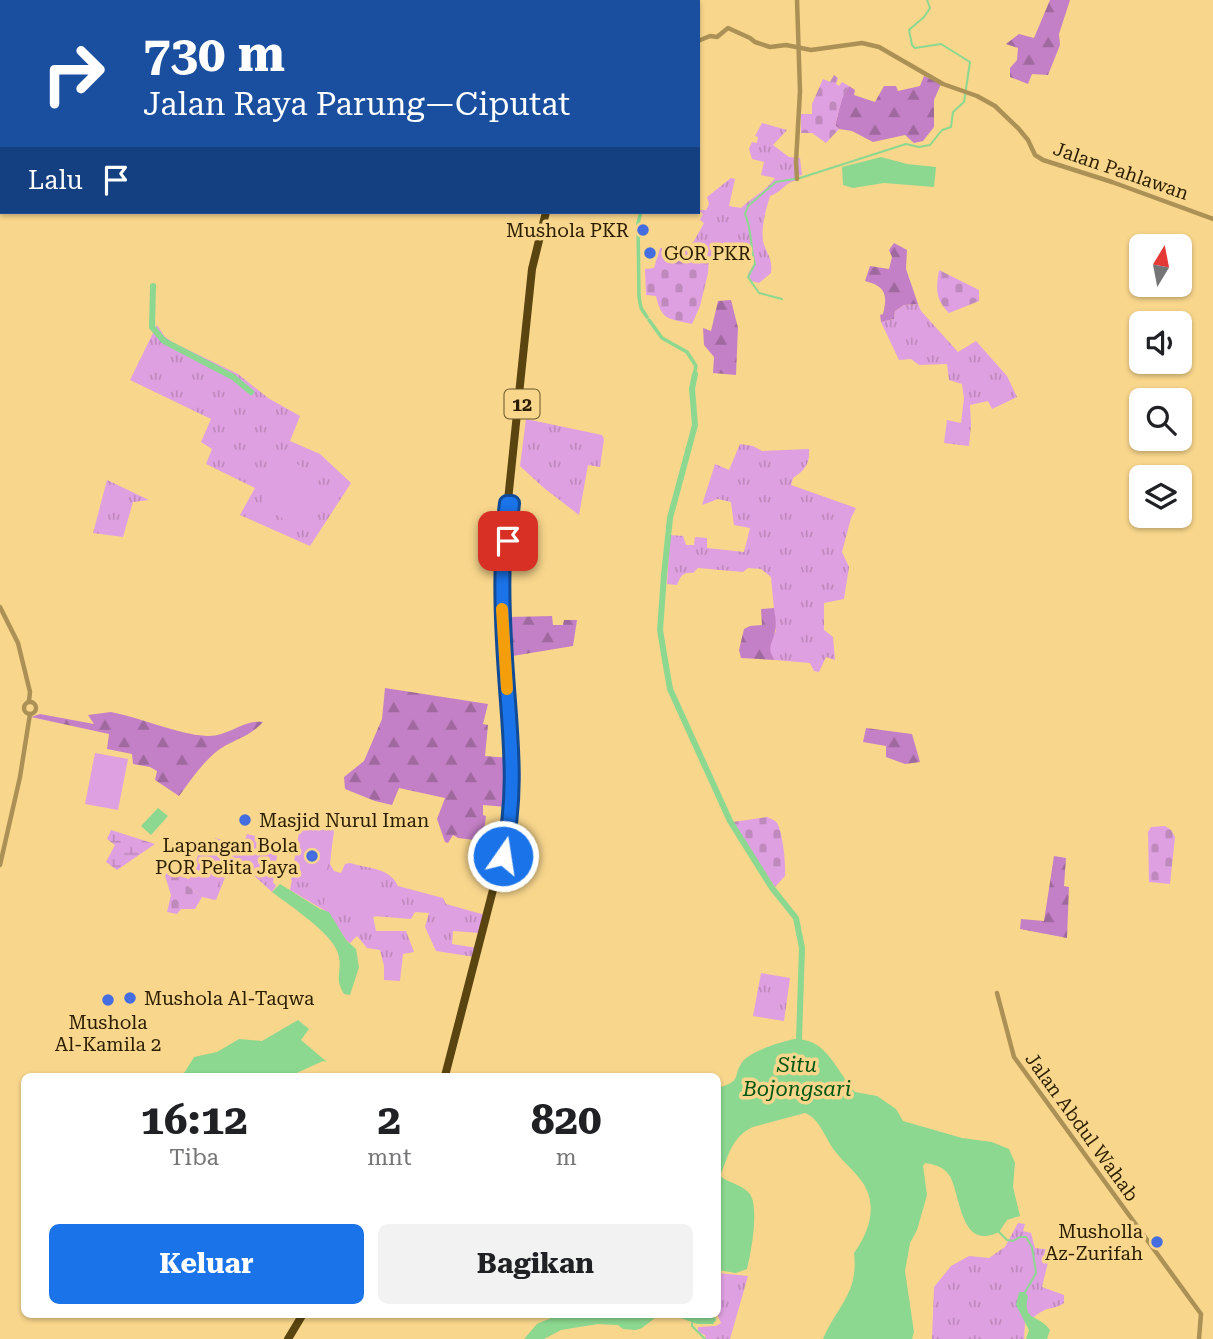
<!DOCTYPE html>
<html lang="id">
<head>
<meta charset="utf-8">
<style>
	body { margin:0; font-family:"Roboto Serif",serif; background:#f2f2f2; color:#202124; height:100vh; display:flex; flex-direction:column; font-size:26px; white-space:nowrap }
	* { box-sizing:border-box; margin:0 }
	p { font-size:23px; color:#757577 }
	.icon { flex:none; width:38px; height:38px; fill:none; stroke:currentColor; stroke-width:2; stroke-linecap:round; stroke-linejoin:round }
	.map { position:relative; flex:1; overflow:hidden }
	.side { position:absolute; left:21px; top:1073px; width:700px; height:245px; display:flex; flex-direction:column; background:#fff; border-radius:10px; box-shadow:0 2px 5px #0004 }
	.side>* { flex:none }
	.top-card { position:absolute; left:0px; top:0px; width:700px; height:214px; box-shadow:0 2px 5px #0004; background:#1a4fa0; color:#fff; overflow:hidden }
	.needle { width:46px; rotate:10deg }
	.fabs { position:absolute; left:1129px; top:234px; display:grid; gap:14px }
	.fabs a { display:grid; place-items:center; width:63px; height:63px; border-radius:10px; background:#fff; box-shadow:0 2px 5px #0004; font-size:35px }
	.pin { position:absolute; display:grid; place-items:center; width:60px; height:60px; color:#fff; margin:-30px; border-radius:14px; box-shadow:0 4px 10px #0006 }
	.me { position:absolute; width:77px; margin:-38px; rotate:13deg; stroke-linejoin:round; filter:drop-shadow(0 0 5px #0008) }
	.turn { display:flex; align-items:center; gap:24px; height:147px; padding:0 28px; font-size:32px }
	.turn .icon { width:91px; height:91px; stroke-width:2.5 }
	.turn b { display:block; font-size:49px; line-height:60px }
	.then { display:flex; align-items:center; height:66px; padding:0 28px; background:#0003; gap:14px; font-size:26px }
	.eta { display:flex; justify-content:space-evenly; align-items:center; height:119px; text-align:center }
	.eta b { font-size:42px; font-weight:700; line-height:49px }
	.button { display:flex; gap:14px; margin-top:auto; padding:14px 28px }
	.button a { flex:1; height:80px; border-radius:10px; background:#1a73e8; color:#fff; font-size:28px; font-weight:700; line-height:80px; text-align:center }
	.button a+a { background:#f2f2f2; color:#202124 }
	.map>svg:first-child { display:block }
	.grass { fill:url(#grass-tufts) }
	.forest { fill:url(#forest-firs) }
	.wetland { fill:url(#wetland-marsh) }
	.cemetery { fill:url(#cemetery-stones) }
	.garden { fill:#dea0e0 }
	.water { fill:#8cd890 }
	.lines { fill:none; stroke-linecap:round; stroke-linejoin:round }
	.stream { stroke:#8cd890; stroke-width:2 }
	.canal { stroke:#8cd890; stroke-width:3.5 }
	.river { stroke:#8cd890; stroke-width:6 }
	.minor { stroke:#ac9157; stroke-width:4.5 }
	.major { stroke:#745707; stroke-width:6 }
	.highway { stroke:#5a440f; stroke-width:8 }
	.route-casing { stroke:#114b97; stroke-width:18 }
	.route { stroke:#1a73e8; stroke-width:12 }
	.slow { stroke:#f59e0b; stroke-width:12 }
	.poi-dot { fill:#446ee0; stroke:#f8d68c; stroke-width:2.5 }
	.labels { text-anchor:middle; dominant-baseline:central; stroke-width:7; stroke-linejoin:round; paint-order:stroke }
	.shield { fill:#f8d68c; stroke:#68552a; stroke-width:2 }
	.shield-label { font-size:18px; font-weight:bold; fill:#2b1e00 }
	.street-label { font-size:19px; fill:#2b1e00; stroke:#f8d68c }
	.poi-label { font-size:19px; fill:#2b1e00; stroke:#f8d68c; text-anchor:end }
	.water-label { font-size:21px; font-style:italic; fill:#005714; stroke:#f8d68c }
</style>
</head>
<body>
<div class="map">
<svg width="1213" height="1339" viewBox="0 0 1213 1339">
	<defs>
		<pattern id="grass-tufts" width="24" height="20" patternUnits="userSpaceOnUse" patternTransform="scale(1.75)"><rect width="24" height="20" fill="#dea0e0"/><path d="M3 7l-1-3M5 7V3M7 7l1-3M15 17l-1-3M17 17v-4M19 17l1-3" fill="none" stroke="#bf89be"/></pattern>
		<pattern id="forest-firs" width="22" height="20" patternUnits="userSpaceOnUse" patternTransform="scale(1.75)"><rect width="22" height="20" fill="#c480c6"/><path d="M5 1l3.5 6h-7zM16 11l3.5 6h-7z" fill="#9f689e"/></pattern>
		<pattern id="wetland-marsh" width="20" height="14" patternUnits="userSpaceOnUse" patternTransform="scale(1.75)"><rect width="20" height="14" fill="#dea0e0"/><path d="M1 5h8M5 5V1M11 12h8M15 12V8" fill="none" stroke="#bf89be"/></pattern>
		<pattern id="cemetery-stones" width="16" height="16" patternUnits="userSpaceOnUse" patternTransform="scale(1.75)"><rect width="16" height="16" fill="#dea0e0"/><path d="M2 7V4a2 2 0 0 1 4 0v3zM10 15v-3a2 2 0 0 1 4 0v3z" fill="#bf89be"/></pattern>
	</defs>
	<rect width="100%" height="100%" fill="#f8d68c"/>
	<g class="grass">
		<path d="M762,123L787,130L773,145L789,157L800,158L802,175L797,176V180C784,183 782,192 770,196C766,210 761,226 763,241C766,254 773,257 771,273L759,283L751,281L748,274L755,262L752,251L729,252L714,258L682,250L656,269H645L654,268L660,248L686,250L694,241L704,223L700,220L703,214L698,210H706L709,204L707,197L731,178L735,179L729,206L741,208C753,196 765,192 775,178L761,175L764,162L752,159L749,149L752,142L757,143L758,137L755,136Z"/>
		<polygon points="918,304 921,311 958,352 976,341 1007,376 1017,397 992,409 988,401 970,405 971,425 969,446 944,443 947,420 961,423 964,398 962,384 949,380 947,364 919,365 911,359 899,360 881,322 894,319 895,311 904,305"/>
		<polygon points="157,325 165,337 174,343 238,374 268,398 300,416 290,441 320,454 351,483 310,546 240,515 255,488 206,464 212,449 201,442 211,419 130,380"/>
		<polygon points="526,419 602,435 604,439 600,467 588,465 579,515 544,488 520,466"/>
		<path d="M740,444L753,446L762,451L809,449C810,464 805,470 793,478L791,485L856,508L851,518L842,552L849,567L844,599L824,603V630L833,637L835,660L826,657L819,672L814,671L810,663L775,660L770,654L769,644L776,631L771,577L761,569L748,568L743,572L698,568L693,573C682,572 681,576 677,585L667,584L670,535L683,536L686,545H694L695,537L707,538V548L744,552L750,528L734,525L731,502L718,499L702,505L715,464L729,470Z"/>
		<polygon points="107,480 149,500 133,502 123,537 93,533"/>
		<path d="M304,817L326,826L334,827L330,864L334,871L341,873L345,864L350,863C369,869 389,867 398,886L443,898L446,904L485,915L480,933L453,931L452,944L477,948L475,957L436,951L425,927L429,913L415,912L411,919L373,916L376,931H406L414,952L403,954L400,981L384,980V966L380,950L367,948L357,936L350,943L346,940L329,913L290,890Z"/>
		<polygon points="247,834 279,842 273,882 276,886 272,892 237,860 226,875 216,900 202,897 187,885 200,850 210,852 215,838 243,845"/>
		<polygon points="761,973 790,978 784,1021 753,1016"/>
		<path d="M1018,1223L1025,1224L1023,1231L1031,1233L1035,1248L1051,1250L1042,1287L1064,1295V1303C1056,1309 1048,1307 1041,1312C1035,1315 1032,1320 1025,1323L1024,1339H932L934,1287L951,1266L969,1256L989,1258L1005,1247Z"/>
		<polygon points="718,1273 748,1276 730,1339 706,1339 705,1335 698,1332 698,1327 716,1326 721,1323 717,1314"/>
	</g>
	<g class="forest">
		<polygon points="1050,0 1070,0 1059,34 1060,45 1048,75 1032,74 1028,84 1010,77 1010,68 1017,60 1018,48 1006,44 1019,34 1034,38"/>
		<path d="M924,76L941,84L934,100V127L923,141L914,143L905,135L873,142L852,131L839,129L835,125C840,110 839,99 849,86L855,90L854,95L875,102L884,86H896L898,91L920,86Z"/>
		<path d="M894,243L907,250L906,269L918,304L904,305L895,311L894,319L881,322L880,315L883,314C888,294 885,286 865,281L870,266L889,269L892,257L889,250Z"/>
		<polygon points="731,300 738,328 736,375 713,373 714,357 704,345 703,328 711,331 718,301"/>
		<path d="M774,608C775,615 777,625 775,632C772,644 766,649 775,660L741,658L739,650L744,629L750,626L762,625L761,609Z"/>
		<polygon points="552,616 553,625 563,625 564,620 577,620 573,646 506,657 503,617"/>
		<polygon points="385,688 488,704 483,724 488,725 485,756 511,758 506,807 483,805 483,815 486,816 483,841 458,838 453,835 448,843 445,842 437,819 445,798 399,788 392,805 375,801 345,789 344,777 364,761 382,719"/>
		<path d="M111,712C143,718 175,734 207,736C228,737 244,719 263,722C248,738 237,738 220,749C203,761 191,780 179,796L155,780L157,771L150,767L133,764L132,754L107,749L109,734L31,717L40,714L94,724L88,715Z"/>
		<polygon points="866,728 912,734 920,762 905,764 886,757 886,746 863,742"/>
		<polygon points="1054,856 1066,858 1064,886 1069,887 1067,938 1020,929 1021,919 1044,921"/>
	</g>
	<polygon class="wetland" points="111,830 155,844 117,870 106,862 115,845 107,839"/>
	<g class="cemetery">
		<path d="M834,75L838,78L836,84L839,86L842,82L849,86C840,99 840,110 835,125L839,129L826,143L812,133H801V114H812V104L823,79L830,82Z"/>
		<path d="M661,249L682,250L709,257L708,273L700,306L692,324C669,318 662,322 656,296L646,295L645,269H656Z"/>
		<path d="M939,270L979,290V301L949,313C935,299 936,289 939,270Z"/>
		<path d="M767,817C771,819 775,820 777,823C783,833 786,865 785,876L775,887L733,822Z"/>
		<polygon points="1165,826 1171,830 1175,837 1170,884 1149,882 1148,832 1151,827"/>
		<polygon points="169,869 190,880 187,885 202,897 195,909 181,909 177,914 167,912 171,895 165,876"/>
	</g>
	<g class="garden">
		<polygon points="286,458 321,477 295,525 260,506"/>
		<polygon points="95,753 128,759 118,810 85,804"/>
		<polygon points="300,826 334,832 324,886 291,880"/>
		<polygon points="251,842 269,845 265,867 252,866 244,859"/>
		<polygon points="200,854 232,862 219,882 213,900 188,885"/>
		<polygon points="330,873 382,883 375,917 323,907"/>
	</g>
	<g class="water">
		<polygon points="881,157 907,164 936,167 934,187 884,183 853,188 843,185 842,167"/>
		<polygon points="158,808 168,816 151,835 141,826"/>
		<path d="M280,884L320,909L329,912L346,940L356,949L359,967L350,995L344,994C334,977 342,973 339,957C336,935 290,906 272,892Z"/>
		<polygon points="298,1020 309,1029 301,1040 327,1062 323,1061 290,1076 183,1075 194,1057 217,1052 239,1039 262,1041"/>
		<path d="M795,1039C828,1039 836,1071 855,1092L877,1096L896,1109L903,1121L962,1138L992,1142L1009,1149L1015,1163L1013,1187L1020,1216L1007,1220L999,1232C959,1252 961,1192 949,1175C944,1167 934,1164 925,1163L923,1166L927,1195L917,1230L910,1243L905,1271L914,1332L912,1339H823C837,1306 859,1293 854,1253C869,1232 878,1207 863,1183C855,1171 843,1162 834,1150C826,1139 819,1118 805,1113L753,1127C732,1136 728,1157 720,1176C728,1183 741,1184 749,1193C760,1205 751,1253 747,1269L736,1273L718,1270V1088C744,1080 731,1077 743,1061C751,1051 783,1041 795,1039Z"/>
		<path d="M1019,1292H1024L1028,1296C1022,1322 1039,1314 1050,1330L1047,1339H1026L1029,1330L1016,1305Z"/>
		<polygon points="560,1314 660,1314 642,1328 636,1330 623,1329 618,1325 598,1324 561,1330 544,1339 524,1339 537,1324"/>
		<polygon points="670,1314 714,1314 716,1320 713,1324 697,1324"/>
	</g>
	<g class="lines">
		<g class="stream">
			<path d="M782,299L759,293L748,277L755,264C750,247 752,229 745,214L748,206L776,182L800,178L906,144L919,147L930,145L942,130L951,127L953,112L964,102L970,62L941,44L915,48L912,45L909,30L924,17L930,8L927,0"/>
			<polyline points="999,1232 1007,1240 1013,1241 1020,1237 1026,1237 1032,1247 1036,1273 1024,1294"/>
			<polyline points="692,1323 692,1326 705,1339"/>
		</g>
		<g class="canal">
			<polyline points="641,212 638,223 639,297 641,308 647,317"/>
			<polyline points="649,320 662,338 687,352 696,366 695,371"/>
		</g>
		<g class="river">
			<polyline points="153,286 152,327 164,341 233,377 251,392"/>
			<polyline points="695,374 692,389 695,425 670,518 664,575 660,630 665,660 670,689 730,821 772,888 796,918 802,948 799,1039"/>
		</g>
		<g class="minor">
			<polyline points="797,0 800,91 796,162 797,179"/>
			<polyline points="698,41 710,36 717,37 728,28 750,38 755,42 770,47 786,45 811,50 862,43 879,47 943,84 977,96 995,106 1018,128 1028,140 1035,155 1043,160 1112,182 1213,219"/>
			<polyline points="0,607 18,643 30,692 29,701"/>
			<circle cx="30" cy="708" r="6"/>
			<polyline points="0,865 20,777 30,714"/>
			<polyline points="997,993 1014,1057 1201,1314 1199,1339"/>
		</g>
		<g class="major">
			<polyline points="0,0 2,2"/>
			<polyline points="0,58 2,57"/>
		</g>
		<g class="highway">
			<polyline points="619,2 620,0"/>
			<polyline points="445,1076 511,820 513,781 501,568 532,269 546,212"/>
			<polyline points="288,1339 303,1314"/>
		</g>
	</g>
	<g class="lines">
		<g class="route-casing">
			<path id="route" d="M503,856C518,795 510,735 506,674C502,616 500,560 507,503H512L508,541"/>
		</g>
		<use href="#route" class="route"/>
		<polyline class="slow" points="502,609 507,689"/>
	</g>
	<g class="poi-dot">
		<circle cx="643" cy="230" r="7"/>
		<circle cx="650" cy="253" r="7"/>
		<circle cx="245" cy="820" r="7"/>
		<circle cx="312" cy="856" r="7"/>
		<circle cx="130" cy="998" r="7"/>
		<circle cx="108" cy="1000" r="7"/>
		<circle cx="1157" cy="1242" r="7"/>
	</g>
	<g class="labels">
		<rect class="shield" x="504.5" y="389.5" width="35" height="29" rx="5"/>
		<g class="shield-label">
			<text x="522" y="404">12</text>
		</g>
		<g class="street-label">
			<text transform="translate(1121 171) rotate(19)">Jalan Pahlawan</text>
			<text transform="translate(1082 1127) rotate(54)">Jalan Abdul Wahab</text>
		</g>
		<g class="poi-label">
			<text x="629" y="230">Mushola PKR</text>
			<text x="664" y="253" text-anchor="start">GOR PKR</text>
			<text x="259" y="820" text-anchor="start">Masjid Nurul Iman</text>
			<text x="298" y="845">Lapangan Bola<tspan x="298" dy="22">POR Pelita Jaya</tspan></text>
			<text x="144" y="998" text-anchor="start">Mushola Al-Taqwa</text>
			<text x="108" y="1022" text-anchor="middle">Mushola<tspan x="108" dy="22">Al-Kamila 2</tspan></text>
			<text x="1143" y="1231">Musholla<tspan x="1143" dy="22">Az-Zurifah</tspan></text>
		</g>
		<g class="water-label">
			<text x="797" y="1065">Situ<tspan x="797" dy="24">Bojongsari</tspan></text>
		</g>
	</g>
</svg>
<div class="fabs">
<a><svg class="needle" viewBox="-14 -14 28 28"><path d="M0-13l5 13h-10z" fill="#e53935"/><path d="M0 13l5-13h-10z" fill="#757577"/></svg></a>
<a><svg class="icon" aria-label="sound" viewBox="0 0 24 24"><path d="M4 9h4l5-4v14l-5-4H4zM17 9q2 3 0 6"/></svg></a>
<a><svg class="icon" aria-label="search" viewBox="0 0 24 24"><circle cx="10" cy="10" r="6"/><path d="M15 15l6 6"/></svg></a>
<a><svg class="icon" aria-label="layers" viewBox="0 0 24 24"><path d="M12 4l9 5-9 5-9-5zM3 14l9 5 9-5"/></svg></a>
</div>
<div class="pin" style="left:508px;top:541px;background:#d93025"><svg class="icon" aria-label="arrive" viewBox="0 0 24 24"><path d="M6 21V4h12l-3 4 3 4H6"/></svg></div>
<svg class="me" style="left:503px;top:856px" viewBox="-20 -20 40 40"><circle r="17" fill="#1a73e8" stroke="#fff" stroke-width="3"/><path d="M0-11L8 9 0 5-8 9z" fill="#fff"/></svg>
<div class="top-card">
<div class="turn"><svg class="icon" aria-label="right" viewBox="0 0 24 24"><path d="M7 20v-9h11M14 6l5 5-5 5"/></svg><div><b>730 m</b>Jalan Raya Parung—Ciputat</div></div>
<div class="then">Lalu<svg class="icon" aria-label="arrive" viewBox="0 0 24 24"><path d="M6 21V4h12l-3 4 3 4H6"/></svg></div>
</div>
<section class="side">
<div class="eta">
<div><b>16:12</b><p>Tiba</p></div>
<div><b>2</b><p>mnt</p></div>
<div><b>820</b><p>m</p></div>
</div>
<div class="button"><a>Keluar</a><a>Bagikan</a></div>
</section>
</div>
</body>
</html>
